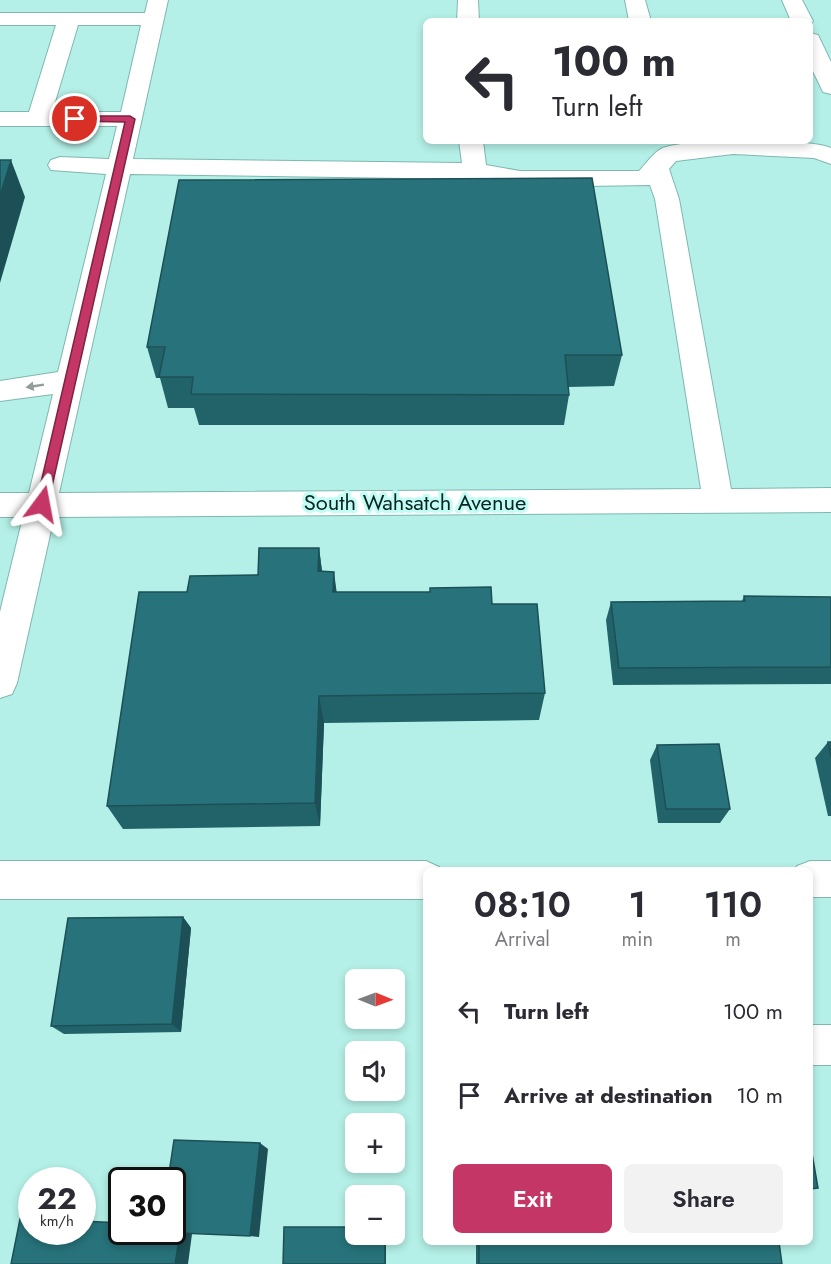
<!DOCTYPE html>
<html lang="en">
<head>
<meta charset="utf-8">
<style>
	body { margin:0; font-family:Jost,sans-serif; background:#f2f2f3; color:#2b2b33; height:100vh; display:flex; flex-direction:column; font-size:22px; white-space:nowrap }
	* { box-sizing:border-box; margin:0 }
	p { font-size:20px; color:#7c7c81 }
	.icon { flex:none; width:33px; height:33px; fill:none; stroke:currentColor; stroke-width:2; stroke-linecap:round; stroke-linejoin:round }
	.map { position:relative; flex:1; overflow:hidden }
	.panel { position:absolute; left:423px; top:867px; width:390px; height:378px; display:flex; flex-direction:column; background:#fff; border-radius:9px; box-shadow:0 3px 9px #0003 }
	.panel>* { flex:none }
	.banner { position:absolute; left:423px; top:18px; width:390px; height:126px; border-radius:9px; box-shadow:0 3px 9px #0003; background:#fff; color:#2b2b33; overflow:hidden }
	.needle { width:39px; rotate:91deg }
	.buttons { position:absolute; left:345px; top:969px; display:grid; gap:12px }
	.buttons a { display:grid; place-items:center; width:60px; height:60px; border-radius:9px; background:#fff; box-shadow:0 3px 9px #0003; font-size:30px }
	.speed { position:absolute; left:18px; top:1167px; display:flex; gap:12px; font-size:30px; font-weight:700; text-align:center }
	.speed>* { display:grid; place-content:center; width:78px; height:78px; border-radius:50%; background:#fff; box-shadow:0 3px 9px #0003; line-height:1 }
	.speed small { font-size:15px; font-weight:400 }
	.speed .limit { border:3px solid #111; border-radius:9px; background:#fff; color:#111 }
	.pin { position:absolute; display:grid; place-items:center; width:51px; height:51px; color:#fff; margin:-26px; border:3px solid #fff; border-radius:50%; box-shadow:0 2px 6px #0007 }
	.me { position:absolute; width:66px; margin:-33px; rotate:13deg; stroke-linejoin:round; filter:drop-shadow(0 0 4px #0008) }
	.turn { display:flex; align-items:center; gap:21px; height:126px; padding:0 30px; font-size:27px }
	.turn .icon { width:78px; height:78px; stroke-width:2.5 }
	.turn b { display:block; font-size:42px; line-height:51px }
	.eta { display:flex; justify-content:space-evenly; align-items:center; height:102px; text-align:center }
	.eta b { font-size:36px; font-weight:600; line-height:42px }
	.cta { display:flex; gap:12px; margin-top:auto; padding:12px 30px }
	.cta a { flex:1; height:69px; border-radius:9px; background:#c43665; color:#fff; font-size:24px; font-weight:600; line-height:69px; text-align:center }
	.cta a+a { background:#f2f2f3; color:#2b2b33 }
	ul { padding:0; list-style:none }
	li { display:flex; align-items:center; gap:18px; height:84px; padding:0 30px }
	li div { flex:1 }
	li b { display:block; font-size:22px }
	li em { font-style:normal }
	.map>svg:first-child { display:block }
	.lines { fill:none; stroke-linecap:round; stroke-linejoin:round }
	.minor-casing { stroke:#7eb8b0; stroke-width:2 }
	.minor { fill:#fff; fill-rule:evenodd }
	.wall { fill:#22636a }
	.shaded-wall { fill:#1c5056 }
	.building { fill:#28737b; stroke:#1c5056; stroke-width:1.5 }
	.oneway { fill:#929c9b }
	.route { fill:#c43665; stroke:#7f2342; stroke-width:1.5 }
	.labels { text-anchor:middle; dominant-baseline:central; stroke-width:6; stroke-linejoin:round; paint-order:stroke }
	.street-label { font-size:22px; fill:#0c2421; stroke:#c1fdf5 }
</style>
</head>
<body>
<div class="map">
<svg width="831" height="1264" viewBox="0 0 831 1264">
	<rect width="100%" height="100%" fill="#b4f0e7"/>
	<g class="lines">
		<g class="minor-casing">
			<g id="minor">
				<path d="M148,0H168L133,159L462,163L459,141H483L486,165L520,171H639C645,165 653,153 661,149C681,138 811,138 831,148V164L814,158L733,154L676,161L669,169L679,199L731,489L831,488V512L54,517L17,683L12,694L0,698V612L23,517H0V493H29L53,394L0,401V381L58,372L106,174L51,170L48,165L51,160L60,157L109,159L117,126H0V112H29L56,25H0V13H145ZM78,25H141L121,112H52ZM130,174L475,179L520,187L650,185L655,199L701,489L59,493Z"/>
				<polygon points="458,0 478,0 479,21 457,21"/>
				<polygon points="625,0 645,0 651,21 629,21"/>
				<polygon points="782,0 802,0 813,21 810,25 810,21 791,21"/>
				<polygon points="810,33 818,35 831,62 831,94 823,92 810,65"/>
				<polygon points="0,861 426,861 439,867 441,870 426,870 426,899 0,899"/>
				<polygon points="810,861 831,861 831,897 810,897 810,870 795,870 797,866"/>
				<rect x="810" y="1025" width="21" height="40"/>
			</g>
		</g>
		<use href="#minor" class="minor"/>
	</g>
	<g class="wall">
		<polygon points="147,347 622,355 614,386 568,387 569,395 564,425 199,425 194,408 168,408 160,378 156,378"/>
		<polygon points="319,548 322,571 336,592 492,604 545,693 539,720 324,723 320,826 123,829 107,806 187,592 258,575"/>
		<polygon points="744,596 831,597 831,684 613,685 606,620 611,602 742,601"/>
		<polygon points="828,742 831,742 831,816 828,816 815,758"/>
		<polygon points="657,745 730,809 720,823 658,823 650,760"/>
		<polygon points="183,917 191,928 181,1032 64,1034 51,1026"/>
		<polygon points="476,1242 779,1242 782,1264 476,1264"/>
	</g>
	<g class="shaded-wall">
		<polygon points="11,160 25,197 0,283 0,196"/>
		<polygon points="319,548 323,579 318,571"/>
		<polygon points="334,572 338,602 333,592"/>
		<polygon points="319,696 324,723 320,826 315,803"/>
		<polygon points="183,917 191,928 181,1032 172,1024"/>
		<polygon points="260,1143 268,1149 259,1237 250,1236"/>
		<polygon points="180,1233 192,1234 188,1264 175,1264"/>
		<rect x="385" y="1234" width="1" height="30"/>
	</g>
	<g class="building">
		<polygon points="0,160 11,160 0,196"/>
		<polygon points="592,178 622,355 565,355 569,395 191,394 193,377 159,377 165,347 147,347 179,180"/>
		<polygon points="259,548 319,548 318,571 334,572 333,592 430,592 430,588 491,587 492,604 537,604 545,693 319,696 315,803 107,806 139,592 187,592 190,576 258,575"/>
		<polygon points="744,596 831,597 831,667 619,668 611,602 745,601"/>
		<polygon points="828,742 831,742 831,757"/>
		<polygon points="719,744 730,809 666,809 657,745"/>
		<polygon points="183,917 172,1024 51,1026 68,918"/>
		<polygon points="174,1140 260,1143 250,1236 180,1233 175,1264 11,1264 20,1219 32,1219 32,1232 82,1232 82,1221 122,1223 122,1232 172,1232 172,1180 168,1180"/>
		<polygon points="810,1142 818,1188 810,1189"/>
		<polygon points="284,1227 356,1227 356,1234 385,1234 385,1264 283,1264"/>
		<polygon points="479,1242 779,1242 782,1264 479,1264"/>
	</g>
	<defs><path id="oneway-solid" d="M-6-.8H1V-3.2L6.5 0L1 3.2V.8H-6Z" transform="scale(1.5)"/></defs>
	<use class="oneway" href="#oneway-solid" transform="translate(35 386) rotate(171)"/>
	<polygon class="route" points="75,116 130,116 135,119 48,504 42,509 36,504 125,122 71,121 71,117"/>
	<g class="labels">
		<g class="street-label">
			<text x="415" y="502">South Wahsatch Avenue</text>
		</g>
	</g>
</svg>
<div class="buttons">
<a><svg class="needle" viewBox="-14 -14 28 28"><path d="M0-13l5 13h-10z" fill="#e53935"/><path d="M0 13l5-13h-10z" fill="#7c7c81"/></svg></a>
<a><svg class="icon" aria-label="sound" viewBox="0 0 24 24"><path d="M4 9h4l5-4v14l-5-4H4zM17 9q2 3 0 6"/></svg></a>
<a>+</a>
<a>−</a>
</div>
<div class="speed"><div>22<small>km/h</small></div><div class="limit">30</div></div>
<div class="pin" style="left:75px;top:119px;background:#d93025"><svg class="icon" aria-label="arrive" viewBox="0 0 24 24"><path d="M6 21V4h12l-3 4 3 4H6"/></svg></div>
<svg class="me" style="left:42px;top:504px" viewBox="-20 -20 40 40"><path d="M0-17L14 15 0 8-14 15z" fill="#c43665" stroke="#fff" stroke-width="4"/></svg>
<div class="banner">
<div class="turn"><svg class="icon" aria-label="left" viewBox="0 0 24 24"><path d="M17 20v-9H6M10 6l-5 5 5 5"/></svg><div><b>100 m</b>Turn left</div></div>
</div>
<section class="panel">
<div class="eta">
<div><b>08:10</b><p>Arrival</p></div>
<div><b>1</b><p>min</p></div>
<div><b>110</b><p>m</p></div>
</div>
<ul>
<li><svg class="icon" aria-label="left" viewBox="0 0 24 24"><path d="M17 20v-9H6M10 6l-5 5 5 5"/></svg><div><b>Turn left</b></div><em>100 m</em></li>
<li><svg class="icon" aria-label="arrive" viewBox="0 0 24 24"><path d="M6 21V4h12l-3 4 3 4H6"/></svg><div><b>Arrive at destination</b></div><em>10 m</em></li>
</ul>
<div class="cta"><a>Exit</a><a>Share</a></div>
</section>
</div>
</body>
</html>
